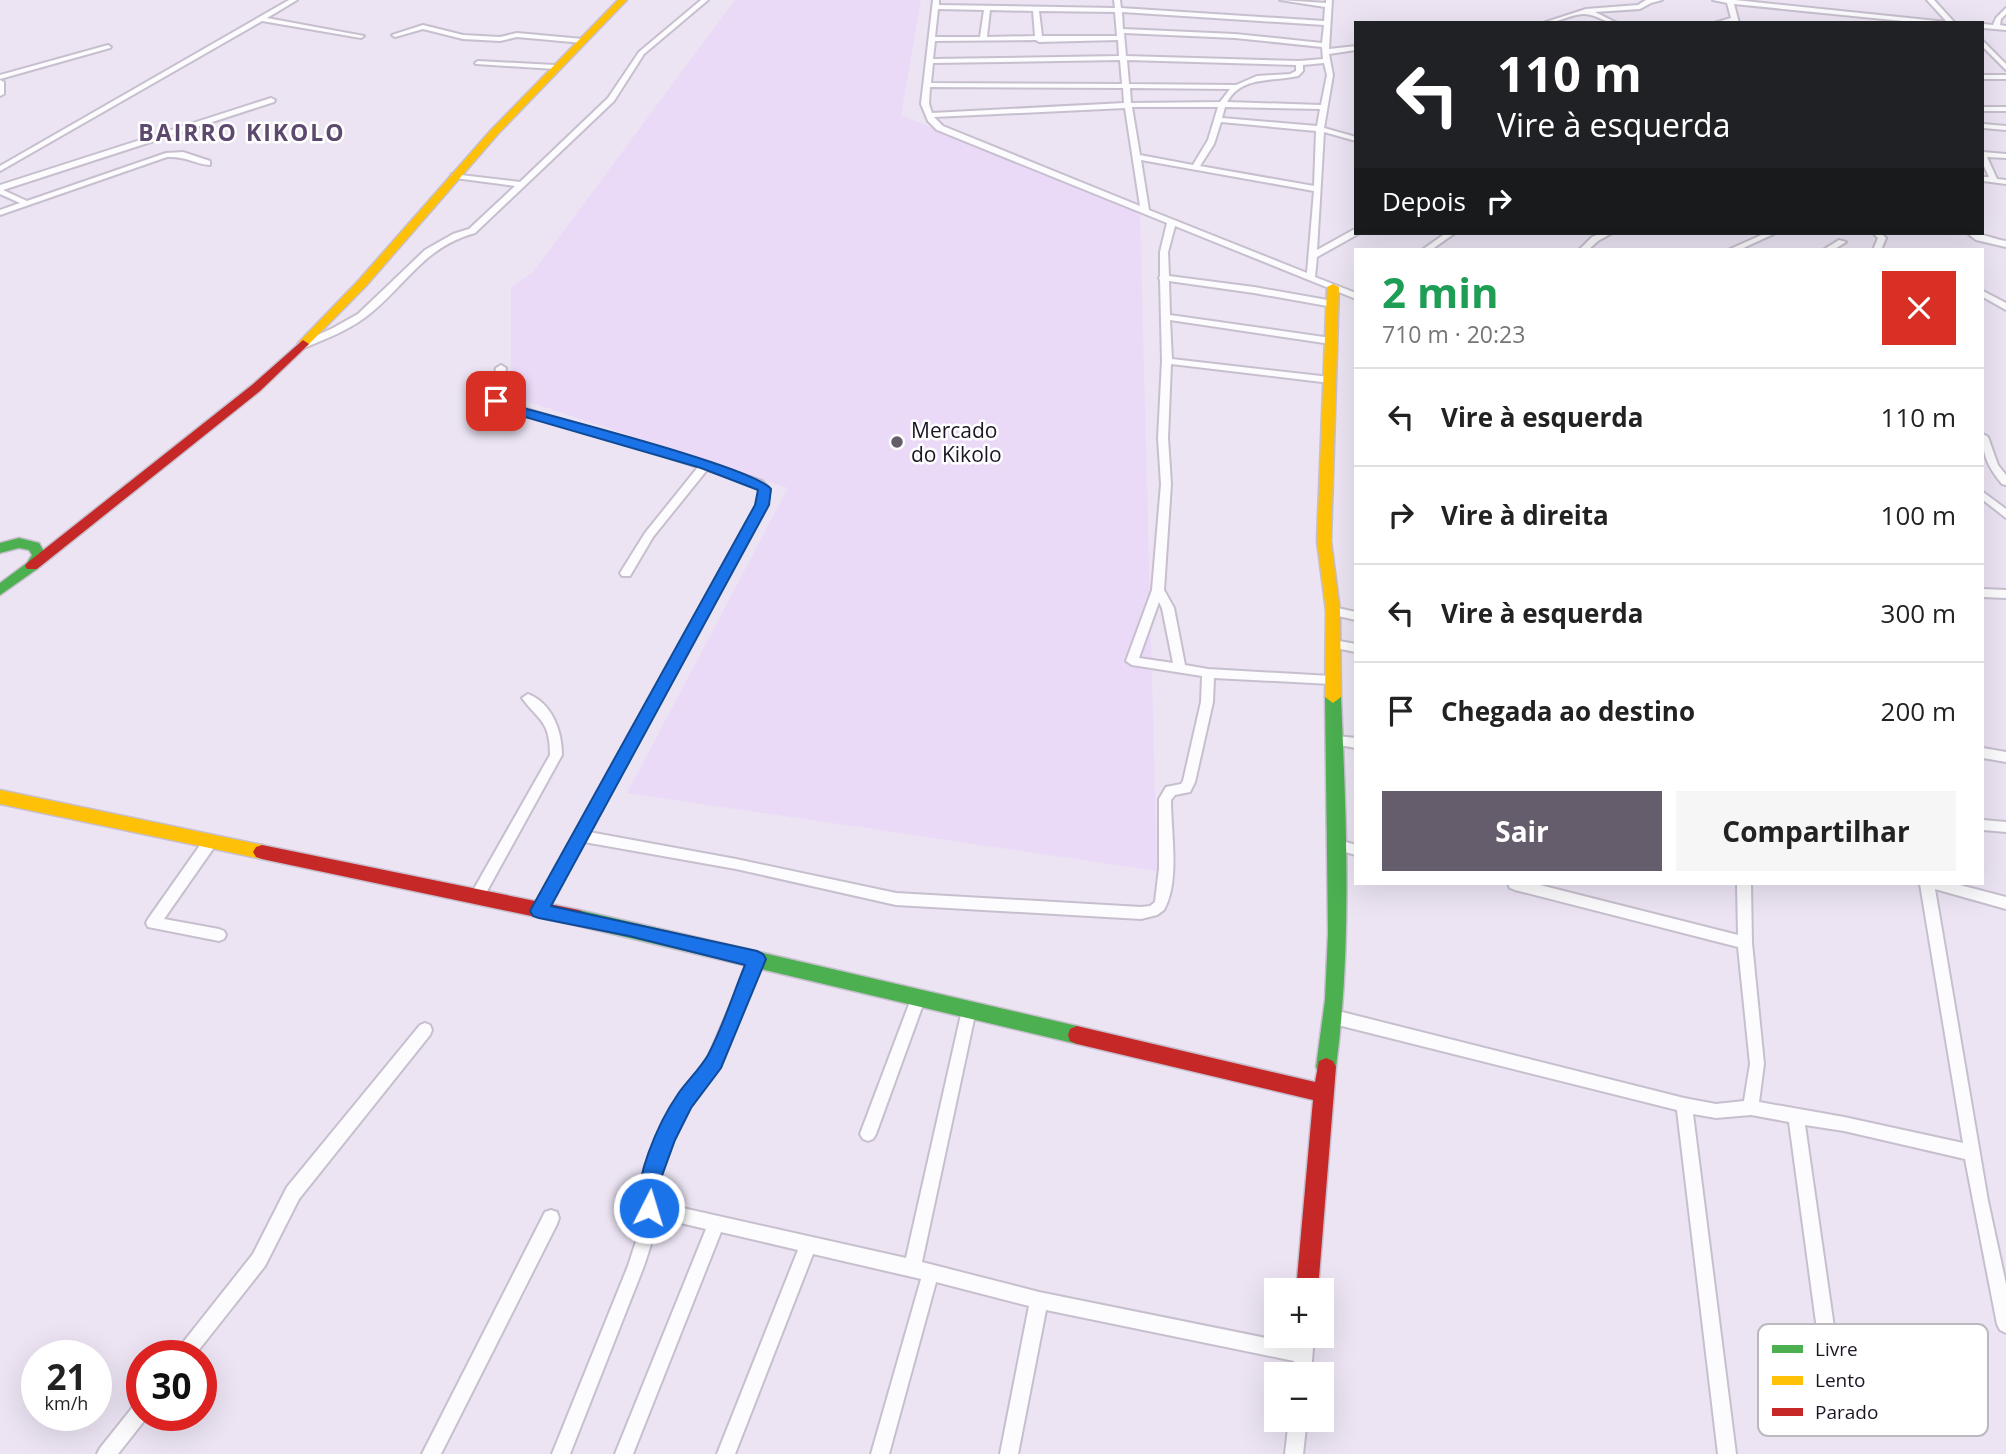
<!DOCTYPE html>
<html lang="pt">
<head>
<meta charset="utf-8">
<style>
	body { margin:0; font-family:"Open Sans",sans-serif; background:#f6f6f6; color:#222; height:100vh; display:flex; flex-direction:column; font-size:26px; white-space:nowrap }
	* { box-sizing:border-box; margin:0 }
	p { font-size:23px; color:#767676 }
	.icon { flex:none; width:38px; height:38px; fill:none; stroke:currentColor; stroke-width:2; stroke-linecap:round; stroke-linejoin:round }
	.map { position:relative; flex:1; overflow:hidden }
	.drawer { position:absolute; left:1354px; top:248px; width:630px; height:637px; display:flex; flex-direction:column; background:#fff; border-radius:0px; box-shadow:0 7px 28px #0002 }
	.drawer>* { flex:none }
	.banner { position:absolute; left:1354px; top:21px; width:630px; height:214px; border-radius:0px; box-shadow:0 7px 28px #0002; background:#202124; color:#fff; overflow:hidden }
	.fabs { position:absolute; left:1264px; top:1278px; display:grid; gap:14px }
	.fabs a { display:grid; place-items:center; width:70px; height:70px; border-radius:0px; background:#fff; box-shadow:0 7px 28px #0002; font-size:35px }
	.speed { position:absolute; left:21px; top:1340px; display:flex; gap:14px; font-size:35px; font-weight:700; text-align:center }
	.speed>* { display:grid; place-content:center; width:91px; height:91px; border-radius:50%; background:#fff; box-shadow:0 7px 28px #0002; line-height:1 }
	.speed small { font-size:18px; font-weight:400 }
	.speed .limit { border:10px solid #d22; background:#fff; color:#111 }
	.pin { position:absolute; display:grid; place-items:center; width:60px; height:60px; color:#fff; margin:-30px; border-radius:14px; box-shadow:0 4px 10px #0006 }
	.me { position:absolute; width:77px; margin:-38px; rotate:5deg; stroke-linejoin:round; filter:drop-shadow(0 0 5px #0008) }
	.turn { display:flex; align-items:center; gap:24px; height:147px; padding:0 28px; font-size:32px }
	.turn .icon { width:91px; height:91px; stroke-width:2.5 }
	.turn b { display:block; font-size:49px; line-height:60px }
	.then { display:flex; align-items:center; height:66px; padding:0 28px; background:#0003; gap:14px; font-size:26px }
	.round { display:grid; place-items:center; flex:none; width:74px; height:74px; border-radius:0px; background:#f6f6f6 }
	.overview { display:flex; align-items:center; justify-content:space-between; height:119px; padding:0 28px }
	h1 { font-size:42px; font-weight:700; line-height:52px; color:#1e9e55 }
	.cta { display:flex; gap:14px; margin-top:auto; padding:14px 28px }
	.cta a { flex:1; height:80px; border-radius:0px; background:#655d6c; color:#fff; font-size:28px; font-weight:700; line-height:80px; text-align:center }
	.cta a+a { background:#f6f6f6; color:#222 }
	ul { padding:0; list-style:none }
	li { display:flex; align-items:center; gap:21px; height:98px; padding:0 28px; border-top:2px solid #e0e0e0 }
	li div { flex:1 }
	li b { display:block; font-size:26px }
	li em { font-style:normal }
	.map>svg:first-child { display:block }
	.built { fill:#eadaf7 }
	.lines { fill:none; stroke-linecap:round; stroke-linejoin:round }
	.street-casing { stroke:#c7bfce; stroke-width:4 }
	.fast-casing { stroke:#c7bfce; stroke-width:3 }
	.slow-casing { stroke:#c7bfce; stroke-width:3 }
	.jam-casing { stroke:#c7bfce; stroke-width:3 }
	.street { fill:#fcfbfd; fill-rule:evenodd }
	.fast { fill:#4caf50; fill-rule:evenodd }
	.slow { fill:#ffc107; fill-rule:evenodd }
	.jam { fill:#c62828; fill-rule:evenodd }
	.route { fill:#1a73e8; stroke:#114b97; stroke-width:2 }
	.poi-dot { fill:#655d6c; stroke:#fff; stroke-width:2.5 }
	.labels { text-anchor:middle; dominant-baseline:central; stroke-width:5; stroke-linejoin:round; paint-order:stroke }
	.poi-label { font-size:21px; fill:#1d1524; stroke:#fff; text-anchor:start }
	.far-district-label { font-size:23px; font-weight:bold; letter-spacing:2px; fill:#5d486e; stroke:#fff }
	.key { fill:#fff; stroke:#bbb9bd; stroke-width:2 }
	.key-label { font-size:19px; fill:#1d1524 }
</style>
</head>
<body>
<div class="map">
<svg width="2006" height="1454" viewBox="0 0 2006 1454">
	<rect width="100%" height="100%" fill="#ece4f3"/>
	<polygon class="built" points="735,0 921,0 901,115 1140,213 1157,871 627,793 788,488 511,396 511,287 533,272"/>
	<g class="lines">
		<g class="street-casing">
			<g id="street">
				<polygon points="289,0 297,0 267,18 364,36 361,38 262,21 0,171 0,166"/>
				<path d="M701,0H708L644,54L614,101L475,233C425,247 409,281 372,312C352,329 328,338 304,348H298V344L333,328L358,314L425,250L453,234L469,229L515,186L455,178L451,176L452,174L520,182L608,98L639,52Z"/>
				<path d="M933,0H939V5L1115,8L1114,0H1120L1121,8L1324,21L1325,7L1280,0L1326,3V0H1332L1329,49L1356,46V50L1329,54L1333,75L1324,128L1356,137V141L1324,132L1317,250L1353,230H1356V233H1360L1317,257L1315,277L1356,293V299L1175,226L1168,252L1169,276L1254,287L1333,301L1337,304L1333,307L1254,293L1169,281L1170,315L1331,338L1336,341L1331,344L1170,320L1172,359L1330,377L1335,380L1330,383L1171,364L1168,438L1171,484L1164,590L1174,608L1185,665L1208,669L1331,676L1337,680L1331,684L1214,678L1213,702L1195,782L1190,792L1175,795L1171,800C1171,833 1180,882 1164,910L1157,915L1141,919L896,905L736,869L584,842L544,915L539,917L534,915L532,911L534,907L757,505L760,490L754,485L707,470L653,537L630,576H622L620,573L645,533L698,467L624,443L496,406L491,396L496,368L501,365L506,368L501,396L503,402L709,463L762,481L770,489L767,505L589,832L736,859L896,893L1141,907L1150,906L1155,902L1159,868V799L1166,787L1181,784L1183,781L1201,702L1202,676L1132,665L1126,661L1152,590L1161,484L1158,438L1162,361L1160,280L1159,278L1160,276V252L1167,223L937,130L928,121L921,104ZM938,9L984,10L980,37H935ZM990,10L1033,11L1035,36L987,37ZM1039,11L1115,12L1117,36H1042ZM1122,12L1324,25L1322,43L1235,34L1123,29ZM1124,33L1235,38L1322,47L1323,59L1299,61L1126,56ZM1036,40L1039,42L1118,40L1119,56L933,59L935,41ZM1120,60L1122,84L931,83L933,63ZM1127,60L1296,65V71L1290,74L1257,76L1236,85L1129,84ZM1324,63L1327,75L1321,105L1227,102C1242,75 1273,82 1298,76L1303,71V65ZM930,87L1123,88L1124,103L932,113L929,104ZM1130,88L1230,89L1220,102L1131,103ZM1132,107H1218L1208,140L1193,165L1140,155ZM1225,107L1320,109L1317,126L1222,118ZM1125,108L1140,206L943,126L934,117ZM1221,122L1316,131L1314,186L1200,166L1214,144ZM1141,160L1314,191L1307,273L1149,210ZM1159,602L1162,608L1173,663L1139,658Z"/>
				<path d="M1646,0H1662L1651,3L1640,9L1595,12L1617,23C1605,23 1594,13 1583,14C1569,15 1557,23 1543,23L1586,9L1638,5Z"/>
				<polygon points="1713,0 1735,0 1947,22 1927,0 1934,0 1955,23 1923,23 1734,4 1739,23 1714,23 1731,18 1727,3"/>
				<polygon points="2006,8 2006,14 2001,19 2000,25 2006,26 2006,30 1983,28 1983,24 1993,25 1996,18"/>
				<polygon points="423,25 463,35 500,37 517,33 583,39 586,41 583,43 517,37 500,41 463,39 423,29 395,37 392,35"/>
				<polygon points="1983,41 2006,64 2006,70 1983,47"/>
				<polygon points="108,45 111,47 110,48 0,79 0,75"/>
				<polygon points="478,61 555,65 558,67 555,69 476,64 475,63"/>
				<rect x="1983" y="75" width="23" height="4"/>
				<polygon points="0,80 4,82 4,94 0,96"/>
				<path d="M271,98L275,100L274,102L3,190L27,201L166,153L183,152L210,161V165C194,164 187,156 167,157L0,215V210L20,203L0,194V185Z"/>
				<rect x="1983" y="107" width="23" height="4"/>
				<polygon points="1983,124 2006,126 2006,130 1983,128"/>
				<polygon points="1983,152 2006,154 2006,158 1987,157 1997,179 2006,180 2006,184 1983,181 1983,177 1989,177 1983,164"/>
				<polygon points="1446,233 1455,233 1431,250 1422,250"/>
				<polygon points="1602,233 1612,233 1598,241 1588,250 1579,250 1592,237"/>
				<polygon points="1766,233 1776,233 1739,250 1728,250"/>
				<polygon points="1873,233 1881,233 1886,238 1881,250 1873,250 1878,238"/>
				<path d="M1967,233C1979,232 1993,239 2006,241V247L1976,240Z"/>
				<polygon points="1839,240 1846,242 1833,250 1823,250"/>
				<polygon points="1983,291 2006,303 2006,310 1983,297"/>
				<path d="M1983,434L1988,437L1998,465L2006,475V485L2002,484C1989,468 1982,456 1983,434Z"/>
				<polygon points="1983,492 2006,509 2006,518 1983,500"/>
				<polygon points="1983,589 2006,590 2006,598 1983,597"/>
				<polygon points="1333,607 1356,612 1356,620 1329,614 1327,611"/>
				<polygon points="1334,640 1356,644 1356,652 1330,647 1328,644"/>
				<path d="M528,694C552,703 562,731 562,755L481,902L476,904L471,902L469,898L471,894L550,755C550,721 540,722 522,698Z"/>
				<polygon points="1337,736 1356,738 1356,748 1333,744 1331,741 1333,738"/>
				<polygon points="1983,748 2006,752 2006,762 1983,758"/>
				<polygon points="1983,820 2006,822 2006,832 1983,830"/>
				<polygon points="210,837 215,838 217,842 215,846 164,919 219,929 224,931 226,935 224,939 219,941 148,927 146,923 148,919 205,838"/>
				<polygon points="1339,840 1356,845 1356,855 1334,849 1332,845 1334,841"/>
				<polygon points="1508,884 1536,884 1738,935 1737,884 1751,884 1752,943 1764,1064 1759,1102 1844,1117 1963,1143 1920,884 1956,884 2006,897 2006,909 1935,889 1988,1201 2006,1284 2006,1333 2000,1330 1997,1324 1965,1159 1844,1131 1805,1125 1845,1404 1842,1410 1836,1413 1830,1410 1827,1404 1789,1122 1751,1115 1716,1118 1693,1114 1736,1454 1718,1454 1677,1110 1334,1024 1329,1022 1327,1017 1329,1012 1334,1010 1684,1098 1716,1104 1744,1101 1750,1064 1738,947 1515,890 1510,888"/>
				<polygon points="757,953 762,955 764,959 719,1067 689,1107 673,1139 657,1184 656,1202 906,1258 962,1010 964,1005 969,1003 974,1005 976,1010 922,1262 1039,1292 1296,1344 1296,1335 1314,1335 1311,1374 1293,1374 1294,1361 1046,1310 1018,1454 1000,1454 1029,1306 936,1282 889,1454 871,1454 921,1279 813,1254 735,1454 717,1454 798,1250 721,1232 633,1454 615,1454 706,1229 655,1217 654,1235 644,1266 570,1454 552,1454 628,1266 638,1235 641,1184 658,1136 679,1097 708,1058 750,959 752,955"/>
				<polygon points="918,993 923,994 925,999 876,1134 873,1139 868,1141 863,1139 860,1134 911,999 913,994"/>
				<polygon points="425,1023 430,1025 432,1030 430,1035 299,1199 265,1266 194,1356 174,1356 177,1350 253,1254 287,1187 420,1025"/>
				<polygon points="551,1210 557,1212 559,1218 557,1224 441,1454 422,1454 545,1212"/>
				<polygon points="142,1400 142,1416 148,1416 118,1454 97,1454 100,1448 136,1403"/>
				<polygon points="1289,1419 1307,1419 1303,1454 1285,1454"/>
			</g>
		</g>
		<g class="fast-casing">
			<g id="fast">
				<polygon points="19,538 39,543 46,555 37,569 0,595 0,583 27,563 32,555 29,550 19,548 0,553 0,543"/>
				<path d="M1333,691L1341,697L1342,722C1347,837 1351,953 1336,1067L1333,1073L1326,1076L1319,1073L1316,1067L1325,1000L1328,933L1325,697Z"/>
				<polygon points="579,910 1077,1026 1084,1029 1086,1035 1084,1041 1077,1044 579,926 573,923 570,918 573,913"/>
			</g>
		</g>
		<g class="slow-casing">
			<g id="slow">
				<polygon points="618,0 627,0 498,134 366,286 307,346 299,346 299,342 358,281 491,130"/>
				<polygon points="1333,284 1339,287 1331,541 1340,611 1341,697 1333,703 1325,697 1326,611 1317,541 1327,287"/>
				<polygon points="0,790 262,845 268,847 271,852 268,857 262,859 0,804"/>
			</g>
		</g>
		<g class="jam-casing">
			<g id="jam">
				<polygon points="303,340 309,344 307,346 260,391 37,569 27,569 25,566 27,563 252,385"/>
				<polygon points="262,845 579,910 585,913 588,918 585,923 579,926 262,859 256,857 253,852 256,847"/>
				<polygon points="1077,1026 1315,1082 1319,1061 1326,1058 1333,1061 1336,1067 1318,1290 1296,1290 1313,1100 1077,1044 1070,1041 1068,1035 1070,1029"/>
			</g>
		</g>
		<use href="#street" class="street"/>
		<use href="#fast" class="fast"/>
		<use href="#slow" class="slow"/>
		<use href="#jam" class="jam"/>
	</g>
	<path class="route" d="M496,398L509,404C550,416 754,467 771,489L769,505L551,906L757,951L763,954L766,959L721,1068L691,1108L675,1140L659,1184L660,1208L656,1216L649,1219L642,1216C629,1185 660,1120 678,1094C687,1081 700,1069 708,1055C723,1027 733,994 745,965L629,936L539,918L533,916L530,911L755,505L758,490L701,468L501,410L490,401Z"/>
	<circle class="poi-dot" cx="897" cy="442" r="7"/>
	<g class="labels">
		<g class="poi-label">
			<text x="911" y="430">Mercado<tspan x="911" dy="24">do Kikolo</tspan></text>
		</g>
		<g class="far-district-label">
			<text x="242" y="132">BAIRRO KIKOLO</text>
		</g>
	</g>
	<rect x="1758" y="1324" width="230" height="112" rx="10" class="key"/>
	<rect x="1772" y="1345" width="31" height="8" fill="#4caf50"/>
	<rect x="1772" y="1376" width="31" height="9" fill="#ffc107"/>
	<rect x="1772" y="1408" width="31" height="8" fill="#c62828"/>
	<g class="key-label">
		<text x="1815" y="1356">Livre</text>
		<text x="1815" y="1387">Lento</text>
		<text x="1815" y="1419">Parado</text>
	</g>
</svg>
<div class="fabs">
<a>+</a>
<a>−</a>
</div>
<div class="speed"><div>21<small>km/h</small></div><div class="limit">30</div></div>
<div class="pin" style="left:496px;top:401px;background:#d93025"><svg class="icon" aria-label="arrive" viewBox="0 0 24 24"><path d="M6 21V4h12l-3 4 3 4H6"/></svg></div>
<svg class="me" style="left:649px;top:1208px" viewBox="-20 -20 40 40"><circle r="17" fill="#1a73e8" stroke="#fff" stroke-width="3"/><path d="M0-11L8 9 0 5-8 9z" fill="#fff"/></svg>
<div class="banner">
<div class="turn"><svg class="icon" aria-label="left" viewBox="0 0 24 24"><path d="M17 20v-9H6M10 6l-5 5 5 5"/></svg><div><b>110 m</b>Vire à esquerda</div></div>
<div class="then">Depois<svg class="icon" aria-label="right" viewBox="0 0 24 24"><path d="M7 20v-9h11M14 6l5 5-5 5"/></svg></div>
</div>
<section class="drawer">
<div class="overview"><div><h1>2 min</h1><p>710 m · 20:23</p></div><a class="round" style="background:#d93025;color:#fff"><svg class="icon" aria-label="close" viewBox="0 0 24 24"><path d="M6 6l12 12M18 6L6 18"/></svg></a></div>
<ul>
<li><svg class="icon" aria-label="left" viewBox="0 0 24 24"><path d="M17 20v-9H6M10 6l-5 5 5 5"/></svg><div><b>Vire à esquerda</b></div><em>110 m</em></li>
<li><svg class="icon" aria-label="right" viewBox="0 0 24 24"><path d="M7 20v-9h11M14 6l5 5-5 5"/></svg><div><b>Vire à direita</b></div><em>100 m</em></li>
<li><svg class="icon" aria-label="left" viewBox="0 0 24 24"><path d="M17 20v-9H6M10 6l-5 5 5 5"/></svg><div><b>Vire à esquerda</b></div><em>300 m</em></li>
<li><svg class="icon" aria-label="arrive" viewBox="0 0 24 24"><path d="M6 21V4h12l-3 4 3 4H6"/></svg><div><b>Chegada ao destino</b></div><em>200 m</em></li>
</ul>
<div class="cta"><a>Sair</a><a>Compartilhar</a></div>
</section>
</div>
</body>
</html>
